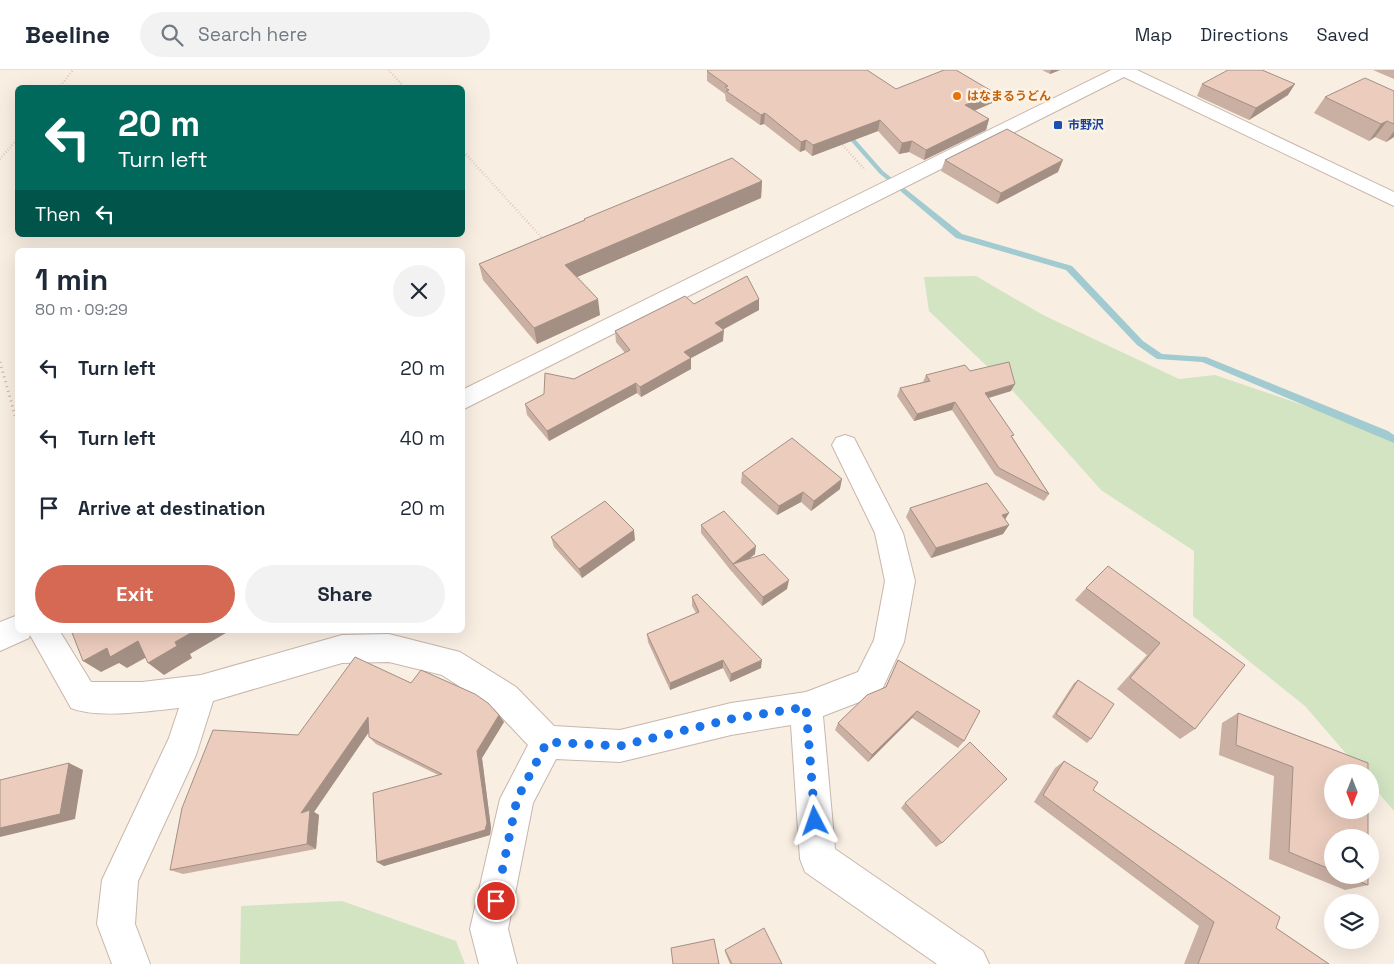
<!DOCTYPE html>
<html lang="en">
<head>
<meta charset="utf-8">
<style>
	body { margin:0; font-family:"Space Grotesk","Noto Sans JP",sans-serif; background:#f2f2f3; color:#1f2937; height:100vh; display:flex; flex-direction:column; font-size:19px; white-space:nowrap }
	* { box-sizing:border-box; margin:0 }
	p { font-size:16px; color:#747a83 }
	.icon { flex:none; width:28px; height:28px; fill:none; stroke:currentColor; stroke-width:2; stroke-linecap:round; stroke-linejoin:round }
	.map { position:relative; flex:1; overflow:hidden }
	.details { position:absolute; left:15px; top:178px; width:450px; height:385px; display:flex; flex-direction:column; background:#fff; border-radius:8px; box-shadow:0 5px 20px #0002 }
	.details>* { flex:none }
	.hud { position:absolute; left:15px; top:15px; width:450px; height:152px; border-radius:8px; box-shadow:0 5px 20px #0002; background:#00695c; color:#fff; overflow:hidden }
	.needle { width:32px; rotate:180deg }
	.controls { position:absolute; left:1324px; top:694px; display:grid; gap:10px }
	.controls a { display:grid; place-items:center; width:55px; height:55px; border-radius:50%; background:#fff; box-shadow:0 5px 20px #0002; font-size:25px }
	.pin { position:absolute; display:grid; place-items:center; width:42px; height:42px; color:#fff; margin:-21px; border:2px solid #fff; border-radius:50%; box-shadow:0 1px 5px #0007 }
	.me { position:absolute; width:55px; margin:-28px; rotate:356deg; stroke-linejoin:round; filter:drop-shadow(0 0 4px #0008) }
	.turn { display:flex; align-items:center; gap:18px; height:105px; padding:0 20px; font-size:22px }
	.turn .icon { width:65px; height:65px; stroke-width:2.5 }
	.turn b { display:block; font-size:35px; line-height:42px }
	.then { display:flex; align-items:center; height:48px; padding:0 20px; background:#0003; gap:10px; font-size:19px }
	.round { display:grid; place-items:center; flex:none; width:52px; height:52px; border-radius:26px; background:#f2f2f3 }
	.headline { display:flex; align-items:center; justify-content:space-between; height:85px; padding:0 20px }
	h1 { font-size:30px; font-weight:600; line-height:38px }
	.button { display:flex; gap:10px; margin-top:auto; padding:10px 20px }
	.button a { flex:1; height:58px; border-radius:30px; background:#d56954; color:#fff; font-size:20px; font-weight:600; line-height:58px; text-align:center }
	.button a+a { background:#f2f2f3; color:#1f2937 }
	ul { padding:0; list-style:none }
	li { display:flex; align-items:center; gap:15px; height:70px; padding:0 20px }
	li div { flex:1 }
	li b { display:block; font-size:19px }
	li em { font-style:normal }
	header { display:flex; align-items:center; gap:30px; box-sizing:border-box; height:70px; padding:0 25px; background:#fff; border-bottom:1px solid #e0e1e3 }
	header strong { font-size:24px }
	nav { display:flex; gap:28px; margin-inline-start:auto; font-size:18px }
	.search { width:350px; height:45px; background:#f2f2f3; display:flex; align-items:center; gap:12px; box-sizing:border-box; padding:0 18px; border-radius:28px; color:#747a83; font-size:19px }
	.map>svg:first-child { display:block }
	.green { fill:#d2e4c2 }
	.lines { fill:none; stroke-linecap:round; stroke-linejoin:round }
	.stream { fill:#a1cbd0; fill-rule:evenodd }
	.minor-casing { stroke:#c8b6ab; stroke-width:2 }
	.path-far1 { stroke:#cfb0a1; stroke-width:2.5; stroke-dasharray:0.5 2.5; stroke-linecap:butt }
	.path { stroke:#cfb0a1; stroke-width:3; stroke-dasharray:1 4; stroke-linecap:butt }
	.minor { fill:#fff; fill-rule:evenodd }
	.wall { fill:#caafa3 }
	.shaded-wall { fill:#a48f84 }
	.building { fill:#ebccbd; stroke:#a48f84 }
	.route { stroke:#1a73e8; stroke-width:9; stroke-dasharray:0 16.2 }
	.food-dot { fill:#e8710a; stroke:#fcf3e7; stroke-width:2 }
	.transit-dot { fill:#1a4fb4; stroke:#fcf3e7; stroke-width:2 }
	.labels { text-anchor:middle; dominant-baseline:central; stroke-width:5; stroke-linejoin:round; paint-order:stroke }
	.far-food-label { font-size:12px; font-weight:bold; fill:#c56008; stroke:#fcf3e7; text-anchor:start }
	.far-transit-label { font-size:12px; font-weight:bold; fill:#164399; stroke:#fcf3e7; text-anchor:start }
</style>
</head>
<body>
<header>
<strong>Beeline</strong>
<div class="search"><svg class="icon" aria-label="search" viewBox="0 0 24 24"><circle cx="10" cy="10" r="6"/><path d="M15 15l6 6"/></svg>Search here</div>
<nav><a>Map</a><a>Directions</a><a>Saved</a></nav>
</header>
<div class="map">
<svg width="1394" height="894" viewBox="0 0 1394 894">
	<rect width="100%" height="100%" fill="#f9eee2"/>
	<g class="green">
		<polygon points="976,206 1043,245 1179,309 1215,305 1394,366 1394,741 1370,713 1370,702 1362,702 1305,636 1193,546 1194,481 1101,420 1012,320 929,241 924,207"/>
		<polygon points="342,831 456,871 465,894 240,894 241,836"/>
	</g>
	<g class="lines">
		<polygon class="stream" points="842,59 846,59 883,101 962,164 1072,196 1143,271 1162,284 1206,287 1388,361 1394,365 1394,373 1202,292 1157,289 1137,275 1066,200 956,168 879,103 842,61"/>
		<g class="minor-casing">
			<g id="minor">
				<polygon points="1111,0 1137,0 1394,122 1394,136 1124,7 462,340 462,320"/>
				<path d="M845,365L854,368L903,463L915,511L904,572L880,624L823,646L835,779L983,881L989,894H937L805,802L800,789L791,655L731,665L620,692L556,689L533,733L508,859L517,894H479L470,859L500,729L528,675L494,639L442,605L389,592L342,593L213,631L196,685L138,811L135,854L150,894H112L97,854L102,810L169,668L179,638C149,641 98,649 71,638L30,565L29,568L0,581V552L18,545V560H59L91,612H142L201,605L342,565L389,564L460,582L516,617L554,656L620,660L731,633L806,622L858,602L874,570L885,511L875,463L832,375L836,368Z"/>
			</g>
		</g>
		<g class="path-far1">
			<polyline points="389,0 405,18"/>
			<polyline points="59,18 73,0"/>
			<polyline points="841,73 865,100"/>
			<polyline points="462,80 544,170"/>
			<polyline points="0,89 18,68"/>
			<polyline points="575,204 591,222"/>
		</g>
		<polyline class="path" points="0,292 18,356"/>
		<use href="#minor" class="minor"/>
	</g>
	<g class="wall">
		<polygon points="1042,0 1060,0 1050,4"/>
		<polygon points="1373,0 1394,0 1394,9"/>
		<polygon points="707,1 896,19 992,33 974,41 989,49 986,60 924,90 909,82 899,84 878,61 812,86 805,80 800,82 764,54 760,55 726,31 725,24 707,11"/>
		<polygon points="1202,14 1288,25 1249,50 1197,26"/>
		<polygon points="1394,21 1394,67 1386,72 1375,67 1369,71 1314,43 1325,27"/>
		<polygon points="945,90 1058,102 997,134 941,101"/>
		<polygon points="762,111 761,128 577,207 600,245 537,274 483,210 479,194 584,150 584,149"/>
		<polygon points="694,234 759,240 722,259 723,271 691,288 691,299 641,327 637,323 549,371 527,345 525,334 625,283 616,272 615,261"/>
		<polygon points="970,301 1011,321 989,328 1013,368 1049,424 1044,431 995,405 952,340 914,351 897,326 900,318 923,312 926,305"/>
		<polygon points="742,403 840,419 811,441 801,432 777,445 741,413"/>
		<polygon points="910,438 1005,449 1009,455 1003,464 931,488 906,447"/>
		<polygon points="701,455 755,484 750,488 787,519 762,536 733,503 733,502 732,502 701,463"/>
		<polygon points="551,467 635,470 582,508 554,477"/>
		<polygon points="1086,518 1245,595 1195,659 1180,669 1117,619 1147,585 1075,530"/>
		<polygon points="692,527 761,598 730,612 723,598 670,620 648,572 647,564 696,543 692,536"/>
		<polygon points="898,590 964,671 958,678 912,648 868,692 835,660 838,653 885,618"/>
		<polygon points="1078,610 1091,669 1087,673 1052,647 1074,613"/>
		<polygon points="411,613 499,645 504,652 482,688 491,758 490,765 384,796 377,792 438,705 376,674 369,667 369,662 314,742 319,745 316,779 183,804 170,800 298,665"/>
		<polygon points="1238,643 1368,693 1332,768 1332,805 1368,805 1368,815 1345,820 1269,789 1274,706 1219,685 1222,653"/>
		<polygon points="1064,691 1093,720 1276,858 1329,894 1184,894 1199,856 1034,732 1055,698"/>
		<polygon points="905,733 942,773 936,777 901,738"/>
		<polygon points="725,880 782,894 730,894 725,882"/>
	</g>
	<g class="shaded-wall">
		<polygon points="1051,0 1060,0 1050,4"/>
		<polygon points="1295,14 1288,25 1249,50 1256,38"/>
		<polygon points="995,23 992,33 962,46 965,35"/>
		<polygon points="765,43 764,54 760,55 761,45"/>
		<polygon points="989,49 986,60 924,90 926,80"/>
		<polygon points="880,50 878,61 812,86 813,75"/>
		<polygon points="1387,51 1375,67 1369,71 1381,54"/>
		<polygon points="1394,61 1394,67 1386,72"/>
		<polygon points="806,70 805,80 800,82 801,72"/>
		<polygon points="912,71 909,82 899,84 902,73"/>
		<polygon points="1063,90 1058,102 997,134 1001,123"/>
		<polygon points="762,111 761,128 568,211 565,195"/>
		<polygon points="598,229 600,245 537,274 534,258"/>
		<polygon points="759,229 759,240 715,264 715,253"/>
		<polygon points="724,260 723,271 691,288 691,299 641,327 640,317 684,282"/>
		<polygon points="636,313 637,323 549,371 547,361"/>
		<polygon points="1015,314 1011,321 981,330 985,323"/>
		<polygon points="955,332 952,340 914,351 917,344"/>
		<polygon points="842,409 840,419 811,441 814,431"/>
		<polygon points="803,422 801,432 777,445 779,436"/>
		<polygon points="1009,443 1003,453 1002,445"/>
		<polygon points="1009,455 1003,464 931,488 936,478"/>
		<polygon points="634,460 635,470 582,508 579,499"/>
		<polygon points="756,476 755,484 737,498 733,494 732,502 733,494"/>
		<polygon points="789,510 787,519 762,536 763,527"/>
		<polygon points="196,560 231,560 190,584 192,588 164,605 148,593 175,572"/>
		<polygon points="138,571 154,583 127,598 119,593 101,602 83,591 107,578"/>
		<polygon points="723,590 723,598 670,620 670,613"/>
		<polygon points="762,590 761,598 730,612 731,604"/>
		<polygon points="917,641 912,648 868,692 872,685"/>
		<polygon points="499,645 504,652 482,688 491,758 490,765 384,796 377,792 477,681"/>
		<polygon points="368,647 375,653 314,742 319,745 316,779 307,774 301,743"/>
		<polygon points="69,693 83,700 75,749 0,767 0,758"/>
	</g>
	<g class="building">
		<polygon points="709,0 867,0 896,19 944,0 956,0 995,23 965,35 989,49 926,80 912,71 902,73 880,50 813,75 806,70 801,72 765,43 761,45 726,21 729,20 725,17 728,16 707,1"/>
		<polygon points="1228,0 1262,0 1295,14 1256,38 1202,14"/>
		<polygon points="1365,8 1394,21 1394,54 1387,51 1381,54 1325,27"/>
		<polygon points="1007,59 1063,90 1001,123 945,90"/>
		<polygon points="732,88 762,111 565,195 598,229 534,258 479,194 585,150 584,149"/>
		<polygon points="747,206 759,229 715,253 724,260 684,282 691,288 640,317 636,313 547,361 525,334 544,324 545,303 574,309 630,280 615,261 685,226 694,234"/>
		<polygon points="1009,292 1015,314 985,323 1014,365 1011,366 1049,424 999,398 955,332 917,344 900,318 930,311 926,305 965,295 970,301"/>
		<polygon points="792,368 842,409 814,431 803,422 779,436 742,403"/>
		<polygon points="987,413 1009,443 1002,445 1009,455 936,478 910,438"/>
		<polygon points="605,431 634,460 579,499 551,467"/>
		<polygon points="724,441 756,476 733,494 701,455"/>
		<polygon points="764,484 789,510 763,527 733,494"/>
		<polygon points="1108,496 1245,595 1195,659 1130,608 1160,573 1086,518"/>
		<polygon points="697,524 762,590 731,604 723,590 670,613 647,564 699,542 692,527"/>
		<polygon points="71,560 196,560 175,572 177,576 148,593 138,571 110,587 107,578 83,591"/>
		<polygon points="355,587 411,613 421,600 475,624 488,633 499,645 477,681 487,753 485,760 377,792 373,723 442,704 369,667 368,647 301,743 310,740 307,774 170,800 182,738 213,660 298,665"/>
		<polygon points="898,590 980,641 964,671 917,641 872,685 838,653 867,625 886,617"/>
		<polygon points="1078,610 1114,634 1091,669 1056,644"/>
		<polygon points="1238,643 1368,693 1368,702 1332,702 1332,740 1368,740 1368,768 1332,768 1332,800 1289,782 1293,697 1236,675"/>
		<polygon points="970,672 1007,709 942,773 905,733"/>
		<polygon points="1064,691 1098,712 1093,720 1280,847 1276,858 1329,894 1198,894 1214,852 1043,725"/>
		<polygon points="69,693 60,744 0,758 0,710"/>
		<polygon points="1344,805 1368,805 1368,815"/>
		<polygon points="764,858 782,894 732,894 725,880"/>
		<polygon points="714,869 719,894 673,894 671,878"/>
	</g>
	<g class="lines">
		<polyline class="route" points="496,831 517,729 547,672 620,676 731,649 806,637 815,751"/>
	</g>
	<circle class="food-dot" cx="957" cy="26" r="5"/>
	<rect class="transit-dot" x="1053" y="50" width="10" height="10" rx="2.5"/>
	<g class="labels">
		<g class="far-food-label">
			<text x="967" y="26">はなまるうどん</text>
		</g>
		<g class="far-transit-label">
			<text x="1068" y="55">市野沢</text>
		</g>
	</g>
</svg>
<div class="controls">
<a><svg class="needle" viewBox="-14 -14 28 28"><path d="M0-13l5 13h-10z" fill="#e53935"/><path d="M0 13l5-13h-10z" fill="#747a83"/></svg></a>
<a><svg class="icon" aria-label="search" viewBox="0 0 24 24"><circle cx="10" cy="10" r="6"/><path d="M15 15l6 6"/></svg></a>
<a><svg class="icon" aria-label="layers" viewBox="0 0 24 24"><path d="M12 4l9 5-9 5-9-5zM3 14l9 5 9-5"/></svg></a>
</div>
<div class="pin" style="left:496px;top:831px;background:#d93025"><svg class="icon" aria-label="arrive" viewBox="0 0 24 24"><path d="M6 21V4h12l-3 4 3 4H6"/></svg></div>
<svg class="me" style="left:815px;top:751px" viewBox="-20 -20 40 40"><path d="M0-17L14 15 0 8-14 15z" fill="#1a73e8" stroke="#fff" stroke-width="4"/></svg>
<div class="hud">
<div class="turn"><svg class="icon" aria-label="left" viewBox="0 0 24 24"><path d="M17 20v-9H6M10 6l-5 5 5 5"/></svg><div><b>20 m</b>Turn left</div></div>
<div class="then">Then<svg class="icon" aria-label="left" viewBox="0 0 24 24"><path d="M17 20v-9H6M10 6l-5 5 5 5"/></svg></div>
</div>
<section class="details">
<div class="headline"><div><h1>1 min</h1><p>80 m · 09:29</p></div><a class="round"><svg class="icon" aria-label="close" viewBox="0 0 24 24"><path d="M6 6l12 12M18 6L6 18"/></svg></a></div>
<ul>
<li><svg class="icon" aria-label="left" viewBox="0 0 24 24"><path d="M17 20v-9H6M10 6l-5 5 5 5"/></svg><div><b>Turn left</b></div><em>20 m</em></li>
<li><svg class="icon" aria-label="left" viewBox="0 0 24 24"><path d="M17 20v-9H6M10 6l-5 5 5 5"/></svg><div><b>Turn left</b></div><em>40 m</em></li>
<li><svg class="icon" aria-label="arrive" viewBox="0 0 24 24"><path d="M6 21V4h12l-3 4 3 4H6"/></svg><div><b>Arrive at destination</b></div><em>20 m</em></li>
</ul>
<div class="button"><a>Exit</a><a>Share</a></div>
</section>
</div>
</body>
</html>
